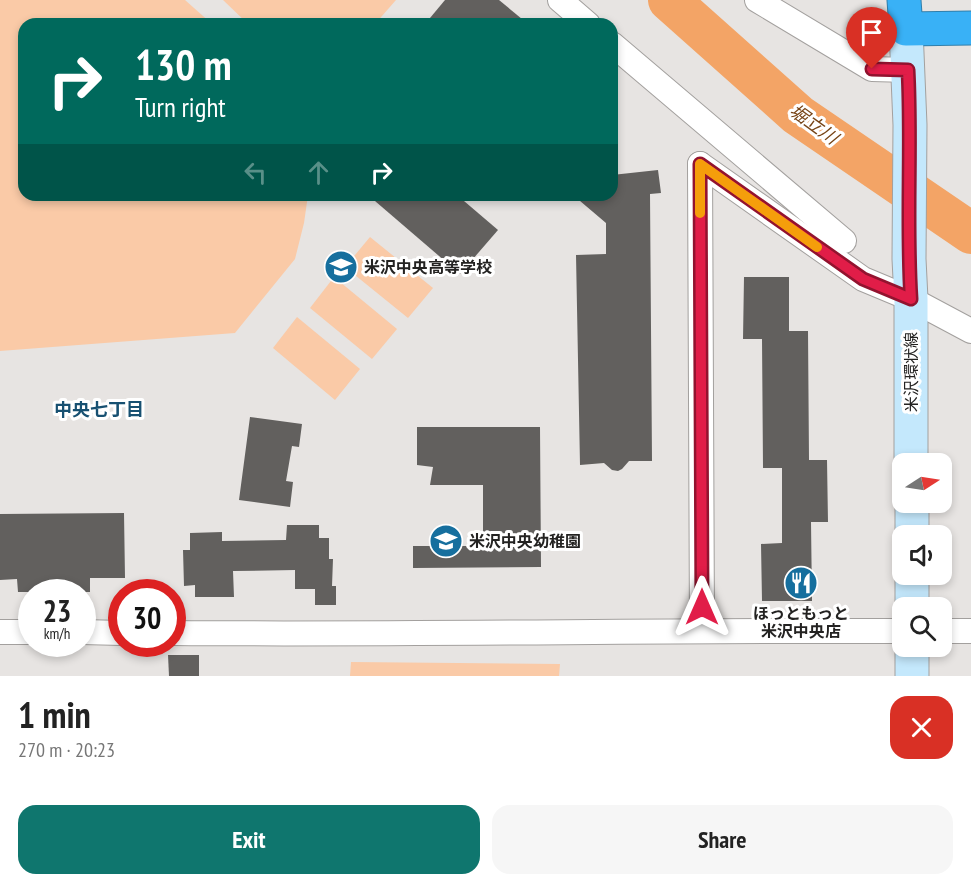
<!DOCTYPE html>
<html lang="en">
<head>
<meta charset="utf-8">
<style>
	body { margin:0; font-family:"PT Sans Narrow","Noto Sans JP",sans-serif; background:#f6f6f6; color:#222; height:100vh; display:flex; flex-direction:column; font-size:22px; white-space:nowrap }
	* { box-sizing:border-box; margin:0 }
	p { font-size:20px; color:#767676 }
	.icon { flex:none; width:33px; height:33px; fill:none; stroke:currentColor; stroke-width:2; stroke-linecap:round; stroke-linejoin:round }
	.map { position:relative; height:676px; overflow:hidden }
	.side { display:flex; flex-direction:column; background:#fff; flex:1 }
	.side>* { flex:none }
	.hud { position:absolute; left:18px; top:18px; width:600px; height:183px; border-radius:18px; box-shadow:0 3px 9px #0003; background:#00695c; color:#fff; overflow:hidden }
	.needle { width:39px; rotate:78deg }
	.tools { position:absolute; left:892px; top:453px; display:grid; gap:12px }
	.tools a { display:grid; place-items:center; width:60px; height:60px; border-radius:12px; background:#fff; box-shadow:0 3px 9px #0003; font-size:30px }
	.speed { position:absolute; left:18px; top:579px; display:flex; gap:12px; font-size:30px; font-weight:700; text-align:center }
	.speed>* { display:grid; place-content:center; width:78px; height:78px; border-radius:50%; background:#fff; box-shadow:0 3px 9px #0003; line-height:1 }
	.speed small { font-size:15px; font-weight:400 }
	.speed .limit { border:9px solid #d22; background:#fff; color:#111 }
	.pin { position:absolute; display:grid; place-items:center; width:51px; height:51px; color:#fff; margin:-62px -26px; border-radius:50% 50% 50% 0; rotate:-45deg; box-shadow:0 0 6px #0007 }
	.pin .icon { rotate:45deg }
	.me { position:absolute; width:66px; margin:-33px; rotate:0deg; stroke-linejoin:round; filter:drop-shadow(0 0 4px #0008) }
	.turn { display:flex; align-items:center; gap:21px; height:126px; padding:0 18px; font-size:27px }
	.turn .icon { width:78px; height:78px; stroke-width:2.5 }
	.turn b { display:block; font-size:42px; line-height:51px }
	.lanes { display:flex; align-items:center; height:57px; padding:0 18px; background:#0003; justify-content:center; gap:30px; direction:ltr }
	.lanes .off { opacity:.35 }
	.round { display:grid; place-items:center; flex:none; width:63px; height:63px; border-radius:18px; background:#f6f6f6 }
	.overview { display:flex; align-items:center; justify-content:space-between; height:102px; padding:0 18px }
	h1 { font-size:36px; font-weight:800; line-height:45px }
	.action { display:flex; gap:12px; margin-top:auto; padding:12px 18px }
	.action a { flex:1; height:69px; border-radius:18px; background:#0f766e; color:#fff; font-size:24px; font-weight:800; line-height:69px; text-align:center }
	.action a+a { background:#f6f6f6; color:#222 }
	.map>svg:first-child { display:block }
	.green { fill:#facaa7 }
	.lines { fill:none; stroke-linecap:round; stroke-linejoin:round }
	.river { stroke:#f3a466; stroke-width:42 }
	.building { fill:#62605e }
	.street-casing { stroke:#a3a09e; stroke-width:26 }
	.secondary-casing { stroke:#a3a09e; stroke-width:35 }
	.highway-casing { stroke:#317fab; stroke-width:35 }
	.street { stroke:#fff; stroke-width:24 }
	.secondary { stroke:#c4e8fc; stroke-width:33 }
	.highway { stroke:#39b1f6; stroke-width:33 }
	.route-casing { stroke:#92132f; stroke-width:15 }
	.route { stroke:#e11d48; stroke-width:10 }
	.slow { stroke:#f59e0b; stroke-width:10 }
	.labels { text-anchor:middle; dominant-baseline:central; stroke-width:6; stroke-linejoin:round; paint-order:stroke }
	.poi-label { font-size:16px; font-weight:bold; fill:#232221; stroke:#fff; text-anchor:start }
	.street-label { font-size:16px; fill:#232221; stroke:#fff }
	.water-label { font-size:18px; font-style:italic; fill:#774416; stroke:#fff }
	.neighbourhood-label { font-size:18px; font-weight:bold; fill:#175071; stroke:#fff }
</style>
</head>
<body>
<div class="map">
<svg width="971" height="676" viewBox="0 0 971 676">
	<rect width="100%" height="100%" fill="#e7e4e2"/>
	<g class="green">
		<polygon points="0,0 185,0 212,24 24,24 24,195 308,195 304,223 295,259 235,333 0,351"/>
		<polygon points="223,0 396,0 375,24 248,24"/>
		<polygon points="370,237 433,288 408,318 345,267"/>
		<polygon points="334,277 397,329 372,359 310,308"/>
		<polygon points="297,317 360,369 335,400 273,348"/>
		<polygon points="351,662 560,664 559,676 350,676"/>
	</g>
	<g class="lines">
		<polyline class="river" points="669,0 798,115 971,233"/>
	</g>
	<g class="building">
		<polygon points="445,0 499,0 528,24 425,24"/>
		<polygon points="658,170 661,193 650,194 652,461 629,461 622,469 618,471 612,470 604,463 580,465 576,255 606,254 606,223 573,195 612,195 612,175"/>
		<polygon points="368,195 457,195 498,230 460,274"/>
		<polygon points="744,277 789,277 789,331 808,331 809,460 827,460 828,522 811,522 812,601 762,601 761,544 782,543 782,468 763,468 762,339 743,339"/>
		<polygon points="250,417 302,424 299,447 292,446 286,481 293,482 290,507 239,500"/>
		<polygon points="417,427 540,427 541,567 413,568 413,546 483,546 483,485 430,485 433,467 417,465"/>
		<polygon points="124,513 125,578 90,578 90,592 18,592 17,579 0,580 0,514"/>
		<polygon points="287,525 319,525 319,538 329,538 329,559 333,559 332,586 336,586 336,605 315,605 315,589 295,589 295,570 233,571 234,597 195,597 195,585 184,586 183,550 190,550 190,533 222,532 222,541 286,540"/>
		<polygon points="168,655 199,655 199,676 169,676"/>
	</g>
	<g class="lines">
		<g class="street-casing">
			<g id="street">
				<polyline points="560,0 588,24"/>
				<polyline points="757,0 872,69 908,70"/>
				<polyline points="612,44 844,241"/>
				<polyline points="700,164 702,631"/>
				<polyline points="700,164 863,279 911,299 971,331"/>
				<polyline points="942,631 971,631"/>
				<polyline points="0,632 32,632"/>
				<polyline points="82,632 122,633"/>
				<path d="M172,633C416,635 659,630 903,631"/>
			</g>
		</g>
		<g class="secondary-casing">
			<g id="secondary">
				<polyline points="906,29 910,125 909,259 911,299 911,464"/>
				<polyline points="912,502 912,536"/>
				<polyline points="912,574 912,608"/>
				<polyline points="912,646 912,676"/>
			</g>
		</g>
		<g class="highway-casing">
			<polyline id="highway" points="904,0 906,29 971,28"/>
		</g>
		<use href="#street" class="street"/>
		<use href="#secondary" class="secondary"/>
		<use href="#highway" class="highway"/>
	</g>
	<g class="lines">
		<g class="route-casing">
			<path id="route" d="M702,607L700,164L863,279L911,299C906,223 912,146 908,70L872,69"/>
		</g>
		<use href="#route" class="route"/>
		<polyline class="slow" points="700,213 700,164 817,247"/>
	</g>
	<defs>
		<g id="school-disc" transform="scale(1.725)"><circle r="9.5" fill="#166f9e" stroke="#fff"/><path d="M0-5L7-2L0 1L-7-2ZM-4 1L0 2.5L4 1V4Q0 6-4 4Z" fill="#fff"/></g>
		<g id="restaurant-disc" transform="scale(1.725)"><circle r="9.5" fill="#166f9e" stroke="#fff"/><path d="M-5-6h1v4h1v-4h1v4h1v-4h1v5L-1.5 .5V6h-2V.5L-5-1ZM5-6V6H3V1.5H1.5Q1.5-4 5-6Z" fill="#fff"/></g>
	</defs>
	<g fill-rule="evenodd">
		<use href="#school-disc" x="341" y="267"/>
		<use href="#school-disc" x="446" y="541"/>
		<use href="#restaurant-disc" x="801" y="583"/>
	</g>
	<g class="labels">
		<g class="poi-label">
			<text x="364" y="267">米沢中央高等学校</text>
			<text x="469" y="541">米沢中央幼稚園</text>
			<text x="801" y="613" text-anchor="middle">ほっともっと<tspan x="801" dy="18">米沢中央店</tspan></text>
		</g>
		<g class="street-label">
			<text transform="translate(911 372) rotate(-90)">米沢環状線</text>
		</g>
		<g class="water-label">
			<text transform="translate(814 124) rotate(36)">堀立川</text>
		</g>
		<g class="neighbourhood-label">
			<text x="99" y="409">中央七丁目</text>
		</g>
	</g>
</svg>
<div class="tools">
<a><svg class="needle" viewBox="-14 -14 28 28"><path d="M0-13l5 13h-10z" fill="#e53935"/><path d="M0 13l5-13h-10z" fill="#767676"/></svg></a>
<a><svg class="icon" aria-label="sound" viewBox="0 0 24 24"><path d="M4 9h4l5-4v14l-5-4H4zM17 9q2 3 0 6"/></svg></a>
<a><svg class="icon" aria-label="search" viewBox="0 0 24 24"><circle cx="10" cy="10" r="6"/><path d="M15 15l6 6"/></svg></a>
</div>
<div class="speed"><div>23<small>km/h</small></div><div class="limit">30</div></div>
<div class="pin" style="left:872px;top:69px;background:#d93025"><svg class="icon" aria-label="arrive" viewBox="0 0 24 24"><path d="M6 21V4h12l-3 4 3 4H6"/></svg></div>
<svg class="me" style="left:702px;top:607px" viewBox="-20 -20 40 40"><path d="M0-17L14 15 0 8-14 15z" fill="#e11d48" stroke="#fff" stroke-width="4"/></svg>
<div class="hud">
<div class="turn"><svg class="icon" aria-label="right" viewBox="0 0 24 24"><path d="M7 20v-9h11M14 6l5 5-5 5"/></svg><div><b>130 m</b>Turn right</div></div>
<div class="lanes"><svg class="icon off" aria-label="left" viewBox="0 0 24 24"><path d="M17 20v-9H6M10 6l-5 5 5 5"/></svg><svg class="icon off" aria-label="ahead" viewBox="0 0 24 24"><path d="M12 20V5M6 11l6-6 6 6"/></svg><svg class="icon" aria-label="right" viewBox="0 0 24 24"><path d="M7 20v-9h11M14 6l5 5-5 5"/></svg></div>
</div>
</div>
<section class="side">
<div class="overview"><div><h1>1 min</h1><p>270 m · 20:23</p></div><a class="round" style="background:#d93025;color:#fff"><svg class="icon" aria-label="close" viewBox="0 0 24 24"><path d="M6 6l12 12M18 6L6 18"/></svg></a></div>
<div class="action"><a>Exit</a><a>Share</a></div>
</section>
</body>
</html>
